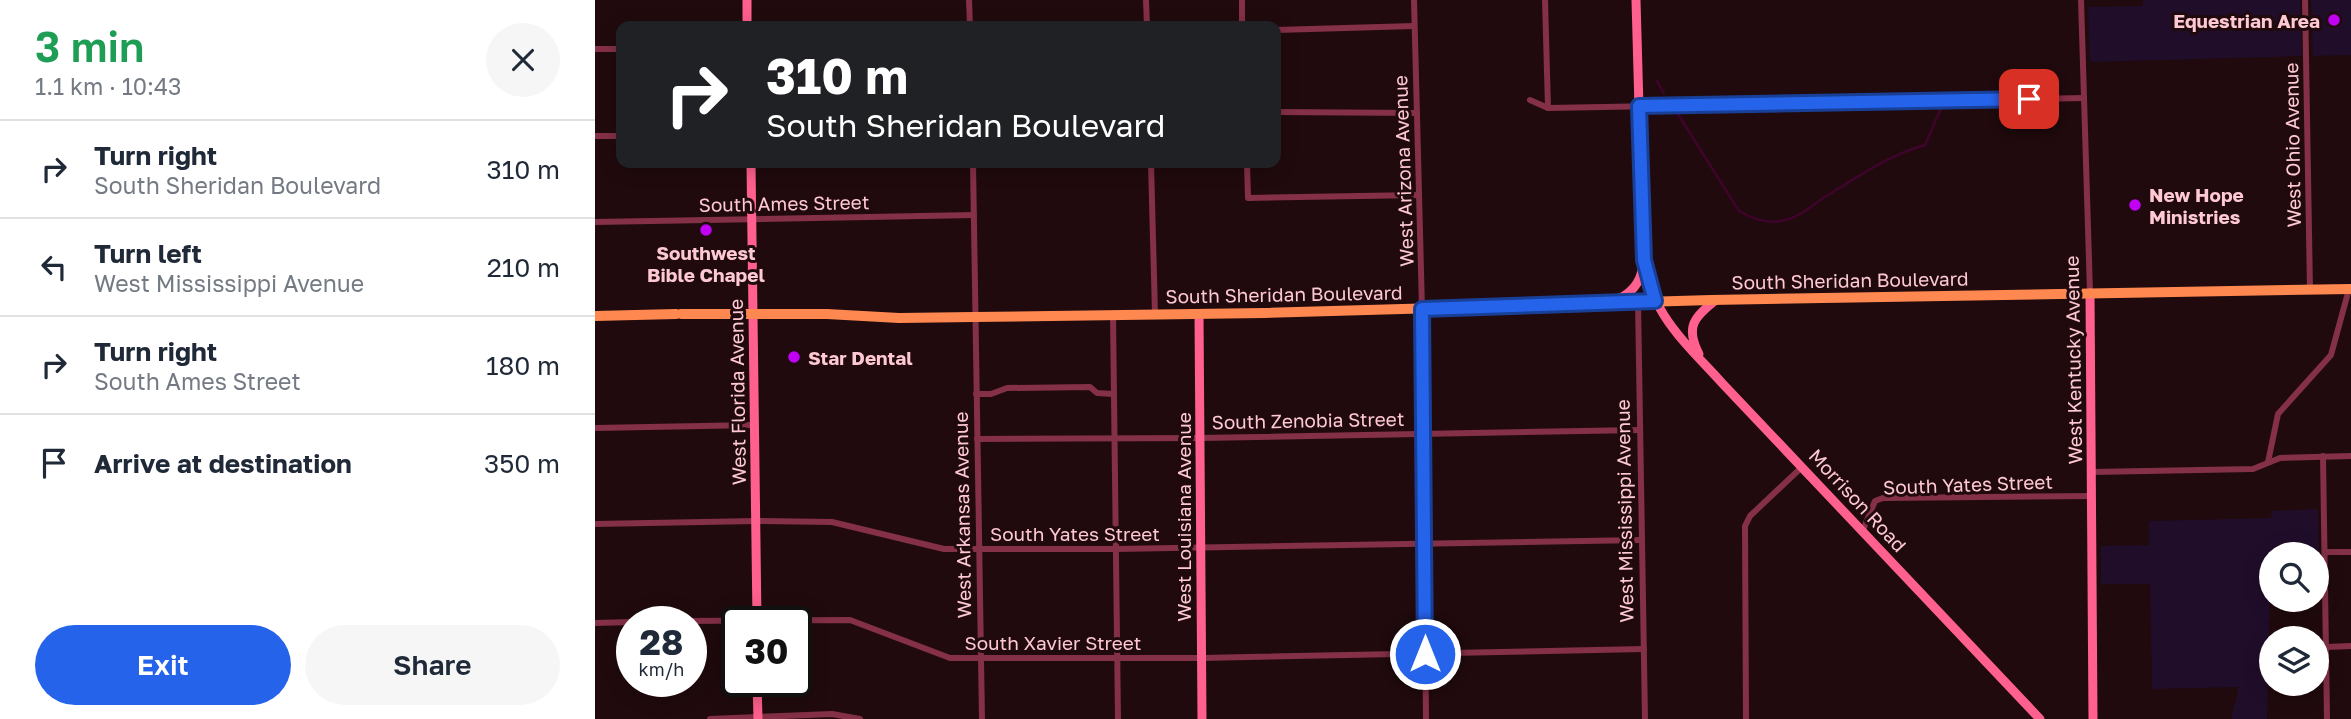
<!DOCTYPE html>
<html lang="en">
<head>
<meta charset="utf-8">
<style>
	body { margin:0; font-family:"Golos Text",sans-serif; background:#f6f6f7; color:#1f2937; height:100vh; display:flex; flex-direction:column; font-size:26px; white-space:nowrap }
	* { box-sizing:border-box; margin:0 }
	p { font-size:23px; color:#747a83 }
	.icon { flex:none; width:38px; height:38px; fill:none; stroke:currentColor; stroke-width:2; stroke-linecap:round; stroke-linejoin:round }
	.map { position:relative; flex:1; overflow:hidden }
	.side { display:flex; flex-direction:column; background:#fff; width:595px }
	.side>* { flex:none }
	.banner { position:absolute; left:21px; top:21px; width:665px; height:147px; border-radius:14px; box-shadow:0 4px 18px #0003; background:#202124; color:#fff; overflow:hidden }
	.buttons { position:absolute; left:1664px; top:542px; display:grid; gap:14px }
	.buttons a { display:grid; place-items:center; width:70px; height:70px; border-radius:50%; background:#fff; box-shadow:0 4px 18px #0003; font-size:35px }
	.speed { position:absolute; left:21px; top:606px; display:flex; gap:14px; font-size:35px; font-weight:700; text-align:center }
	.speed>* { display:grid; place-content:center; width:91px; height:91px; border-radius:50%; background:#fff; box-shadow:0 4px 18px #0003; line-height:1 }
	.speed small { font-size:18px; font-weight:400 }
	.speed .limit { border:4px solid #111; border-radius:10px; background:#fff; color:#111 }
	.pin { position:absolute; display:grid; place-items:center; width:60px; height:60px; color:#fff; margin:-30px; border-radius:14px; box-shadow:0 4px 10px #0006 }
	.me { position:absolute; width:77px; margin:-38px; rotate:0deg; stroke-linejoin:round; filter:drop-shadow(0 0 5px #0008) }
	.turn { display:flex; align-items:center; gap:24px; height:147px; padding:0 35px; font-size:32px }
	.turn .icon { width:91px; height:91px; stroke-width:2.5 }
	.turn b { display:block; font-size:49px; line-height:60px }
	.round { display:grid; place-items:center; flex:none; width:74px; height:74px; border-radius:37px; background:#f6f6f7 }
	.summary { display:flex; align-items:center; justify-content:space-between; height:119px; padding:0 35px }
	h1 { font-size:42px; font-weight:600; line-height:52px; color:#1e9e55 }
	.primary-button { display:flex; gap:14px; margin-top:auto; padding:14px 35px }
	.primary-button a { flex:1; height:80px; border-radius:42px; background:#2563eb; color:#fff; font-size:28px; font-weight:600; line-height:80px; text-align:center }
	.primary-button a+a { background:#f6f6f7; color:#1f2937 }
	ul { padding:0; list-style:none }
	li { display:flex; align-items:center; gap:21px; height:98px; padding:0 35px; border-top:2px solid #e0e1e3 }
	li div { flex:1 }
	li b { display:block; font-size:26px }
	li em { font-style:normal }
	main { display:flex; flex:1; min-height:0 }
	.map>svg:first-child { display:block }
	.green { fill:#200d2a }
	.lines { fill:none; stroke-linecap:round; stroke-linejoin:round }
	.stream { stroke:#3f042c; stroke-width:2.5 }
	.street { stroke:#843047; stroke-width:6 }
	.secondary { stroke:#ff608d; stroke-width:9 }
	.primary { stroke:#ff8850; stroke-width:10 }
	.route-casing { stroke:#184099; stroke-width:18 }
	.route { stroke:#2563eb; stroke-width:12 }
	.poi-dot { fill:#c200f4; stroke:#200a0d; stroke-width:2.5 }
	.labels { text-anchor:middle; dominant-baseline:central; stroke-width:6; stroke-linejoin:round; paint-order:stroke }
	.poi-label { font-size:19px; font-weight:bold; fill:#ffc9d3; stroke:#200a0d; text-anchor:start }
	.street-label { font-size:19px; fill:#ffc9d3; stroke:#200a0d }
</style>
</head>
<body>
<main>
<section class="side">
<div class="summary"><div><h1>3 min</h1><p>1.1 km · 10:43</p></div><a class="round"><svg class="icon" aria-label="close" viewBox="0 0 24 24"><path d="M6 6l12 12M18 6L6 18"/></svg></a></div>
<ul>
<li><svg class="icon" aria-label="right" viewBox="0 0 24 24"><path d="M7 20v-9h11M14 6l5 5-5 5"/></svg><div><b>Turn right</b><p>South Sheridan Boulevard</p></div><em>310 m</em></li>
<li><svg class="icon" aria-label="left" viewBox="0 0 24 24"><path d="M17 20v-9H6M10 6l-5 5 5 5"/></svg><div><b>Turn left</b><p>West Mississippi Avenue</p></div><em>210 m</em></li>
<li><svg class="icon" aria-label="right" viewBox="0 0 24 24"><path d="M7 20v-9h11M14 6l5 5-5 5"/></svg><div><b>Turn right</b><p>South Ames Street</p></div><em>180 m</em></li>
<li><svg class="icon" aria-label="arrive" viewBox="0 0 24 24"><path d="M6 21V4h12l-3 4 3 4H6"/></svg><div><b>Arrive at destination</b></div><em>350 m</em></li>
</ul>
<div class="primary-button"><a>Exit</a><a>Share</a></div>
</section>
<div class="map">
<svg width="1756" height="719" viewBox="0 0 1756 719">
	<rect width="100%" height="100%" fill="#200a0d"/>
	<g class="green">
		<polygon points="1548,0 1705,0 1707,56 1495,62 1493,7 1548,6"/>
		<polygon points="1716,0 1756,0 1756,55 1718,56"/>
		<polygon points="1723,509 1724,562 1722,555 1676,555 1672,719 1636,719 1644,687 1557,689 1555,584 1506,584 1506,546 1554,545 1554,521 1676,518 1677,511"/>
	</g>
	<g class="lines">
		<g class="stream">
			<polyline points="1062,81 1069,94"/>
			<path d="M1081,111L1144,211C1156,218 1172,224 1186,221C1205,218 1218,204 1233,195C1264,176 1296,154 1330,145L1347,106"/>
		</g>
		<g class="street">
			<polyline points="374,0 375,26"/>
			<polyline points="551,0 552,26"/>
			<polyline points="647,0 647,26"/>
			<polyline points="819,0 827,309 831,719"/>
			<polyline points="950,0 953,108"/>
			<polyline points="1486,0 1495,293"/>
			<polyline points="1710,0 1715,290"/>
			<polyline points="681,30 819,26"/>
			<polyline points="0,49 26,49"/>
			<polyline points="935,100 953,108 1489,98"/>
			<polyline points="681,112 822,113"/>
			<polyline points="0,136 26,136"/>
			<polyline points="378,163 387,719"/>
			<polyline points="556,163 560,314"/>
			<polyline points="652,163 653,198 824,195"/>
			<polyline points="0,222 379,215"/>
			<polyline points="1043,302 1050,719"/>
			<polyline points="518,315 523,719"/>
			<polyline points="381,394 396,394 412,388 495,387 502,393 518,394"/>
			<polyline points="0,428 160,425"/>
			<polyline points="382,439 605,438 1045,430"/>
			<polyline points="1728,456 1732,719"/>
			<polyline points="1673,462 1683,414 1736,355 1754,289"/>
			<polyline points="1497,472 1658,469 1685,458 1756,456"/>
			<polyline points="0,524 161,521 237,522 349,549 521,549 1047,540"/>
			<polyline points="1268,530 1280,501 1288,498 1497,496"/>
			<polyline points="1730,552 1756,552"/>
			<polyline points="85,621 255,620 355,658 606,658 1049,649"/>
			<polyline points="0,623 37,622"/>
			<polyline points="1731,647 1756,646"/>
			<polyline points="115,719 237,714 265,719"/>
			<polyline points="1151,719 1150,526 1155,516 1207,467"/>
		</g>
		<g class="secondary">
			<polyline points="152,0 152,26"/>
			<path d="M1041,0L1048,251C1053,312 1088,340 1127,383L1445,719"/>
			<polyline points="156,163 162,621"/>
			<polyline points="1495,293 1498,719"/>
			<path d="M1016,302C1034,296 1046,284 1048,265"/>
			<polyline points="604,314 607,719"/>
			<path d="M1104,354C1090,327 1099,317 1121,300"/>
			<polyline points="162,681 163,719"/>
		</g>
		<g class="primary">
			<polyline points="86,314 232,314 304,318 379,317 669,313 1116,300 1756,289"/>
			<polyline points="0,316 81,314"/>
		</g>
	</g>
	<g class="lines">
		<g class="route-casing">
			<polyline id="route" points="830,654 827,309 1060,301 1049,260 1044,106 1434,99"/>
		</g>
		<use href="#route" class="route"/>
	</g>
	<g class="poi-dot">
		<circle cx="1739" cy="20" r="7"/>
		<circle cx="1540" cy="205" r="7"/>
		<circle cx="111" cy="230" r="7"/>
		<circle cx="199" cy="357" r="7"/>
	</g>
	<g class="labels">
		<g class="poi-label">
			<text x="1725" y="20" text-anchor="end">Equestrian Area</text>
			<text x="1554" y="194">New Hope<tspan x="1554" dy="22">Ministries</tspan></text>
			<text x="111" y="252" text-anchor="middle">Southwest<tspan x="111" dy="22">Bible Chapel</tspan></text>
			<text x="213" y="357">Star Dental</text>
		</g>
		<g class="street-label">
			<text transform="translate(1697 145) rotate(-91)">West Ohio Avenue</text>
			<text transform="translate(808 171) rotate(-92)">West Arizona Avenue</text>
			<text transform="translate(189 203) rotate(-1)">South Ames Street</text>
			<text transform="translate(1255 280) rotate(-1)">South Sheridan Boulevard</text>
			<text transform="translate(689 294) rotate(-1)">South Sheridan Boulevard</text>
			<text transform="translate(1478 360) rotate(-91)">West Kentucky Avenue</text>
			<text transform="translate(142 392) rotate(-91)">West Florida Avenue</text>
			<text transform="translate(713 420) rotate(-1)">South Zenobia Street</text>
			<text transform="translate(1373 484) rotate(-2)">South Yates Street</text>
			<text transform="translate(1263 500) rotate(47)">Morrison Road</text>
			<text transform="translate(1029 511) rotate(-91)">West Mississippi Avenue</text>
			<text transform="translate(367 515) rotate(-91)">West Arkansas Avenue</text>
			<text transform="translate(588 517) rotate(-90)">West Louisiana Avenue</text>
			<text x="480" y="533">South Yates Street</text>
			<text x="458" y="642">South Xavier Street</text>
		</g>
	</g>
</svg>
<div class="buttons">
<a><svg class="icon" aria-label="search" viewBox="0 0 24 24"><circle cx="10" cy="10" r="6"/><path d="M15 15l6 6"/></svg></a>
<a><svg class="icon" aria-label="layers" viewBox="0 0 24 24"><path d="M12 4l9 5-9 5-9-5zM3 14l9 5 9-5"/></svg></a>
</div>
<div class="speed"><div>28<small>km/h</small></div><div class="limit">30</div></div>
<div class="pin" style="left:1434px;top:99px;background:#d93025"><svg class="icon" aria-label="arrive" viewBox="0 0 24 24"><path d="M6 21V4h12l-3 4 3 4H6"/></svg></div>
<svg class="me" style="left:830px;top:654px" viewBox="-20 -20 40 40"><circle r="17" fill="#2563eb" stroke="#fff" stroke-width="3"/><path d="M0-11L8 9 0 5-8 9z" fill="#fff"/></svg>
<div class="banner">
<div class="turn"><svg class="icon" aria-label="right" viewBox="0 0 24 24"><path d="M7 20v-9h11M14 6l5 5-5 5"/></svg><div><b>310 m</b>South Sheridan Boulevard</div></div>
</div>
</div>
</main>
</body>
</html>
